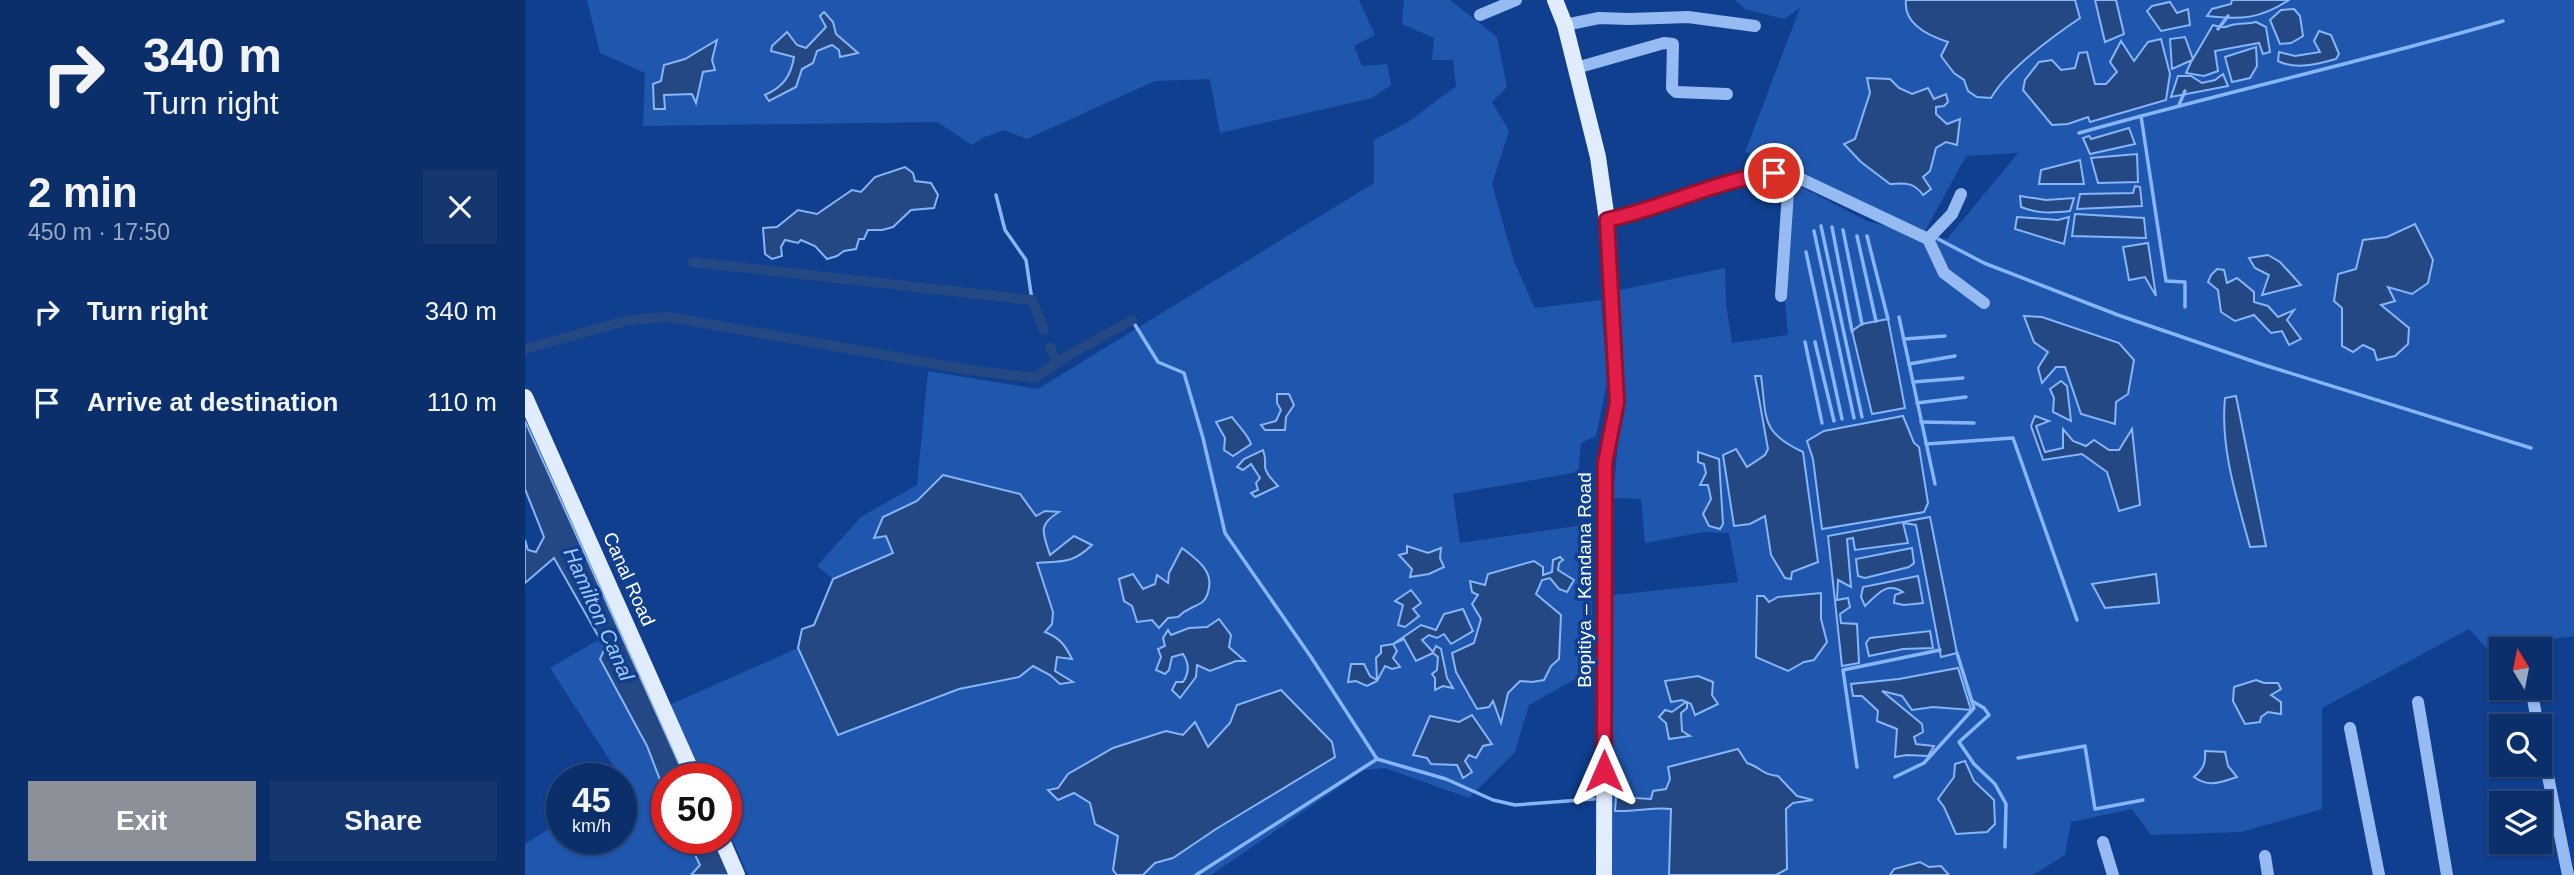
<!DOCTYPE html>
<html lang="en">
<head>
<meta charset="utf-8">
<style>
	body { margin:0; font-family:Helvetica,sans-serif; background:#143770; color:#f1f3f6; height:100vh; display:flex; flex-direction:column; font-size:26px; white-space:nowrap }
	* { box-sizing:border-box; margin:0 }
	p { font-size:23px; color:#9aa9c1 }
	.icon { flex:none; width:38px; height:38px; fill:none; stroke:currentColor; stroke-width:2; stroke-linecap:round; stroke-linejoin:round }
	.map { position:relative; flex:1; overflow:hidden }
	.panel { display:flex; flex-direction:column; background:#0b2f6a; width:525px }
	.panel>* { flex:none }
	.banner { background:#0b2f6a; color:#f1f3f6; overflow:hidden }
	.needle { width:46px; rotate:350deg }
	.fabs { position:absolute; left:1964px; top:637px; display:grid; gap:14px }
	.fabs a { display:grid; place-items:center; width:63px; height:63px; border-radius:0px; background:#0b2f6a; box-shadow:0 2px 5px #0004,0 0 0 2px #2b4a7e; font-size:35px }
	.speed { position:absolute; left:21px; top:763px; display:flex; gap:14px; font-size:35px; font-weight:700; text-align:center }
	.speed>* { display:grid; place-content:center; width:91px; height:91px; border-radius:50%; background:#0b2f6a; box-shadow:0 2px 5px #0004,0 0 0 2px #2b4a7e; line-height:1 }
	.speed small { font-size:18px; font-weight:400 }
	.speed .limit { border:10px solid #d22; background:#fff; color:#111 }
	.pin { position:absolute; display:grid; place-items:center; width:60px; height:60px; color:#fff; margin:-30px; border:4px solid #fff; border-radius:50%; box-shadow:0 2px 7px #0007 }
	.me { position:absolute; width:77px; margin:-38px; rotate:0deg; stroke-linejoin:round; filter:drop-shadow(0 0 5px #0008) }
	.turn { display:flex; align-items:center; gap:24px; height:147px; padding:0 28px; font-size:32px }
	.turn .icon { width:91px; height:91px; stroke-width:2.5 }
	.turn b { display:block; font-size:49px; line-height:60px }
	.round { display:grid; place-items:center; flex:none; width:74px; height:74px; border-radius:0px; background:#143770 }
	.headline { display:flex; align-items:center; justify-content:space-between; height:119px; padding:0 28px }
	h1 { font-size:42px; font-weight:800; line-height:52px }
	.cta { display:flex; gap:14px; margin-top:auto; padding:14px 28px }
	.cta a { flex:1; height:80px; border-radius:0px; background:#8c9099; color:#fff; font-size:28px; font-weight:800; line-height:80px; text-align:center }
	.cta a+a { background:#143770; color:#f1f3f6 }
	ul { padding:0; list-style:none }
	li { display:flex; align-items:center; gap:21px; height:91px; padding:0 28px }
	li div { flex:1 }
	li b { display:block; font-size:26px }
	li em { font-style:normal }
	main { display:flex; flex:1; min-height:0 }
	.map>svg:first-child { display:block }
	.green { fill:#2057ae }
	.water { fill:#244883; stroke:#87b5f7; stroke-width:2 }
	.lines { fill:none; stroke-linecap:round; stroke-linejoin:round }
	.stream { stroke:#87b5f7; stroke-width:3.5 }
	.canal { stroke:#244883; stroke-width:10 }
	.minor { stroke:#96bbf3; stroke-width:12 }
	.major { stroke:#e2ecff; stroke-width:16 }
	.route-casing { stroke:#92132f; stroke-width:18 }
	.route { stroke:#e11d48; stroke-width:12 }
	.labels { text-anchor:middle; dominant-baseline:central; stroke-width:7; stroke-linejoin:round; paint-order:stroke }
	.street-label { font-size:19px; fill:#fff; stroke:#0f3f8e }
	.water-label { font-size:21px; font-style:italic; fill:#a2c5fb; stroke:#0f3f8e }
</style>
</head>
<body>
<main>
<section class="panel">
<div class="banner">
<div class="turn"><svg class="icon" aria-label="right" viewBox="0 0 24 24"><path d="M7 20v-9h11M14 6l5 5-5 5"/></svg><div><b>340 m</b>Turn right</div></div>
</div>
<div class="headline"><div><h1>2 min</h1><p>450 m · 17:50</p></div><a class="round"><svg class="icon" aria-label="close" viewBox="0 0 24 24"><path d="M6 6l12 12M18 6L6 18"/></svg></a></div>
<ul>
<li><svg class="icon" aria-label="right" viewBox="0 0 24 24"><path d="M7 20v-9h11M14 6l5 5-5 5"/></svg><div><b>Turn right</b></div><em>340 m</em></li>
<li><svg class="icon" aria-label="arrive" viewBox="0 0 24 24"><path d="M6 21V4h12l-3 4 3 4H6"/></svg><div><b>Arrive at destination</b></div><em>110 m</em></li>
</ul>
<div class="cta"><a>Exit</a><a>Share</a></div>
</section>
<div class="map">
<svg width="2049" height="875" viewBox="0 0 2049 875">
	<rect width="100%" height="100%" fill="#0f3f8e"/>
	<g class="green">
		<polygon points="62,0 834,0 850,35 829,46 837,66 862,64 866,85 847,98 695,133 685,79 630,81 502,139 479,130 457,138 447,145 412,122 118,126 120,73 75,53"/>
		<path d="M879,0H925L972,37L982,87L967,102L984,131L967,184L989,262L1010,308L1076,300L1082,382L1071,436L1056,443L1053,472L928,494L935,543L1065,524L1068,669L1004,705L990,752L944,798L860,768L839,770L686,875H223L201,826V779H179L142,706L273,648L313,734L434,689L494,677L508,666L525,675L535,684L547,681L530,671L532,656L546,659L520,632L512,563L531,562C523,554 512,529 522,519C525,516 529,515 533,513L511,517L418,475L392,501L358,517L349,537L361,536L369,553L308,579L292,566L336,517L392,485L403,371L513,389L849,183V140L883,122L931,86L928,60H907L909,38L877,24Z"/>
		<polygon points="1210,0 2049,0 2049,636 1962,649 1944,629 1797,708 1797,809 1716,832 1626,835 1607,809 1546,822 1540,855 1508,875 1087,875 1088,595 1213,582 1204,533 1179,532 1120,543 1116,499 1088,498 1093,442 1099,413 1090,291 1200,268 1201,303 1207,343 1263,335 1260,302 1268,183 1344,222 1422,239 1493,153 1441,156 1400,231 1269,169 1220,152 1275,8 1259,19 1220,9"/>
		<polygon points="75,639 80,649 75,660 122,746 142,798 142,838 162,838 175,865 166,875 0,875 0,844 37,821 37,838 96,838 96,784 99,782 25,668"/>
	</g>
	<g class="water">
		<path d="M1381,0H1550L1555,18C1527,37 1483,69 1466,98L1452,97L1443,91L1439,80L1429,73L1416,56L1423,42C1404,36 1378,24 1381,0Z"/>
		<polygon points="1570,0 1591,0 1599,34 1580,42"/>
		<path d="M1707,0H1764C1735,19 1716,20 1682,16L1687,9L1706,4Z"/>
		<polygon points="1645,2 1652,13 1663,9 1665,25 1636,31 1622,11 1627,6"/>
		<polygon points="1769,9 1775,16 1778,36 1766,43 1755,44 1745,20 1756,10"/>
		<path d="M299,12L308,22L311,34L333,53L315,57L314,50L307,45L292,51L288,63L277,69L271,87L244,101L240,95C258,87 266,76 269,57L246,51L247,46L262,32L272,45L281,48L301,27L295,16Z"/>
		<path d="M1731,22L1741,27L1745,52L1738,54L1734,43L1690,51L1693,71L1679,76L1661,73L1667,60L1647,69L1645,39L1660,37L1668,59L1688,25C1704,30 1700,25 1712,24C1719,23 1723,24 1731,22Z"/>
		<path d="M1794,31L1806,35L1814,54L1811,59C1793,64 1770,70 1753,61L1754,52L1770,56L1795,52L1789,41Z"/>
		<polygon points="1636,39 1645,74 1641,100 1565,122 1563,117 1543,124 1527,125 1498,90 1500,80 1514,62 1527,60 1536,70 1550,68 1554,53 1562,52 1570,84 1581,84 1592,72 1585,62 1596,41 1609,61 1623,42"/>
		<polygon points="192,40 187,60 190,70 178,72 171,103 167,94 139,95 140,109 129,109 128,84 136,81 139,65 160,59"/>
		<polygon points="1731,47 1732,66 1725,78 1707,82 1700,57"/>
		<polygon points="1698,74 1703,86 1646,97 1653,76 1666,76 1677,83 1690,80"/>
		<path d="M1342,78L1365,79L1374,88L1387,94L1403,88L1409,99L1421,94L1423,102L1419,106L1411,107V114L1422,124L1435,119L1432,145L1421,142L1411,148L1405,171L1398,177L1406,189L1398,195C1389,182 1380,183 1365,184L1336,162L1319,144L1330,139L1345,93Z"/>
		<polygon points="1604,128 1610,144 1565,154 1558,138 1564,136 1566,139"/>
		<polygon points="1612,154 1613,182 1573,183 1566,158"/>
		<polygon points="1555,160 1559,184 1514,184 1516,170"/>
		<polygon points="380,167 388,173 390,181 406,183 413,195 409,208 386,210 368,227 357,230 343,230 339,239 334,239 331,249 319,251 312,256 302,259 290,246 276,240 273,243 260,240 256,247 257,256 247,259 240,254 238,228 252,227 273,210 292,214 327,190 336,192 350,177"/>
		<polygon points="1610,186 1615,187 1617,206 1552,209 1555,194 1608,193"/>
		<path d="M1495,196L1521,200L1549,198L1545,211C1527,213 1513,214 1496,207Z"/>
		<polygon points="1550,214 1619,218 1621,238 1547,236"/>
		<polygon points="1492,217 1533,220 1544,217 1539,244 1490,229"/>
		<polygon points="1890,224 1908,260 1903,283 1887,294 1863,287 1870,301 1856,305 1884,328 1883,344 1870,356 1852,360 1849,350 1838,345 1828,352 1817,346 1817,308 1809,301 1813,274 1831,269 1838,240 1862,237"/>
		<polygon points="1623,243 1631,296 1620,277 1604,280 1598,247"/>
		<polygon points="1743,255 1755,262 1776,285 1737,295 1744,275 1730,268 1724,258"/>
		<polygon points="1692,269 1699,270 1702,283 1712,278 1729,292 1729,302 1743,306 1753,317 1769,310 1762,320 1776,339 1764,345 1757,331 1746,333 1729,315 1710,321 1696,312 1693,290 1683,282 1686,275"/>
		<polygon points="1499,316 1517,317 1594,343 1609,360 1603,394 1591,402 1590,424 1556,414 1540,367 1531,367 1517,383 1513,368 1523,352 1509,342"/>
		<polygon points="1363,319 1380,408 1347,414 1327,331 1337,324"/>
		<path d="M1230,376H1236C1242,419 1235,432 1278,452L1293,562L1267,572L1266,579L1260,578L1246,555L1240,516L1225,524L1209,526L1198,455L1211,449L1222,467L1240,455L1243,449Z"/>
		<polygon points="1536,381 1542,386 1546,421 1528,412 1529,398 1525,389"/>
		<polygon points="752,394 764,394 769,405 761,417 760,430 740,430 736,425 751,421 756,410 752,403"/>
		<path d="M1711,396L1741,546L1725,547C1712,499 1695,448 1700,398Z"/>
		<polygon points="1378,416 1389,443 1394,447 1403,503 1399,512 1297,529 1288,459 1282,441 1299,431"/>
		<polygon points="1510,416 1524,421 1511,426 1520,452 1538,448 1538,429 1548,441 1561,446 1569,440 1584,450 1594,450 1607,429 1615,505 1594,511 1582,472 1557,454 1518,460 1506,426"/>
		<path d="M707,417C714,427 722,433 726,444L708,456L699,450L700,438L691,422Z"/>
		<polygon points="0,421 161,779 142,779 142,798 122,746 75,659 80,648 29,558 0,583 0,540 3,550 11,552 19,537 0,489"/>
		<path d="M738,450C741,458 740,459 740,467C741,474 748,481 753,486L730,497L726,493L733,490L731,483L735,478L726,464L718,470L712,467L719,459Z"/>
		<polygon points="1173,452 1194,459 1198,524 1195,529 1184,526 1178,514 1186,499 1183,485 1175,485 1181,473 1179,464 1173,462"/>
		<path d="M418,475L495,494L511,516L520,511L534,512C512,525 518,533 525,555L549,536L567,545C547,564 538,561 512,563L528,612L527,624L520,632C535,638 540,645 547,659L532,657L530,671L548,682L535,684L525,675L508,666L494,677L434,689L313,735L273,648L277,629L289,625L308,579L368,553L361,536L349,538L358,517L392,501Z"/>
		<polygon points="1405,517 1432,653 1416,657 1391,525 1378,523 1383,543 1330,550 1328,538 1322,539 1326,587 1313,580 1312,600 1323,598 1325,607 1315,614 1316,623 1332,624 1334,663 1317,666 1303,536"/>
		<polygon points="882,546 903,553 916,548 915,558 919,567 904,574 885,577 887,569 874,555 882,553"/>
		<path d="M657,548C670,558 688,570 684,588C683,594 681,600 676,603C666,609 662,608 653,617L643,618L634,628L627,620L612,622L607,606L599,601L594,579L608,574L618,589L630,584L632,575L643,583L644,573Z"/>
		<polygon points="1387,548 1389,563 1384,567 1340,578 1333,576 1331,559"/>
		<polygon points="1035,557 1038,560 1034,563 1033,570 1049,580 1042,592 1034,589 1025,578 1017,580 1011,594 1036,615 1034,659 1026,666 1019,680 1007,682 995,681 983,693 976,723 968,701 964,707 952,709 931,672 927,653 949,643 956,619 947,604 953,595 947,592 945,581 960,585 963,574 1009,561 1018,567 1018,575 1027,572 1028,560"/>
		<polygon points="1631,574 1634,603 1580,608 1567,584"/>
		<path d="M1393,576L1398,603L1379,605L1369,603L1370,595L1378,592C1361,581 1352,595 1340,606L1336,597L1338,587Z"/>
		<polygon points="886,590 896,603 888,609 894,616 880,627 873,625 878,605 870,601"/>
		<polygon points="1296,593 1296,619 1302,642 1289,660 1279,662 1263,671 1231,657 1232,596 1239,596 1244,602 1253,597"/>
		<polygon points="938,609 948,631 926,644 919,634 912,638 904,635 897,640 908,652 911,646 916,649 922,678 928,688 918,686 910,690 910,678 907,674 912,670 913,657 908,653 891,661 879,639 868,644 872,651 868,658 875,667 867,669 860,666 852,681 842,686 831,681 823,682 826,664 839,664 845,676 852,680 851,658 856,653 856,646 868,644 896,625 911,630 919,614"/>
		<path d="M694,619L706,635L704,647L720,661H711L685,671L672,665L671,677L655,698L647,690L651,682H658C665,672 664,663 658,654L647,657L644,670L640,674L631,670L636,657L633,649L640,646L638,638L643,630L646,635L664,628L682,627Z"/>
		<polygon points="1405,631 1408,648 1378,649 1344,656 1341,643 1345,638"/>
		<polygon points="1433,668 1446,710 1408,707 1387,710 1377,696 1357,691 1397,724 1398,732 1389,737 1391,744 1409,746 1403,756 1382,755 1370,757 1372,729 1352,721 1353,711 1337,696 1328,696 1326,684 1374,679"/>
		<polygon points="1173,676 1188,682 1187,695 1193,704 1170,715 1166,704 1162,702 1162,708 1156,713 1157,731 1165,736 1144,739 1141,723 1134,717 1140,710 1147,712 1161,702 1157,700 1146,702 1140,681"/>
		<polygon points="1731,680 1739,683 1753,683 1756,689 1746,695 1756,702 1756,714 1743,712 1736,717 1735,722 1720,724 1708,701 1709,687"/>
		<polygon points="756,690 807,742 810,757 691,829 648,858 630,863 618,875 592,875 588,870 593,836 570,824 565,803 549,793 533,800 523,790 533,788 543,774 588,748 641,731 658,735 670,722 683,747 705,723 712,705"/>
		<polygon points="947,715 967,744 958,746 951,758 944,755 940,761 947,772 938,778 932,765 906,764 902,758 888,755 905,716 934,722"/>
		<path d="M1213,749L1222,763C1236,767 1237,775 1253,776L1272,796L1288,800L1268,803L1261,809L1262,869L1251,875H1144L1146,809C1127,807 1110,812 1090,811L1091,797L1126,799L1128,791L1141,789L1145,779L1143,767Z"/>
		<path d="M1680,751L1700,752L1703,766L1712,777C1696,782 1684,788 1669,777C1678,769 1681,764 1680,751Z"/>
		<polygon points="1440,761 1449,781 1469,800 1470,824 1462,832 1431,834 1419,807 1413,799 1429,777 1430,764"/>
		<polygon points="162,838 188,838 205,875 166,875 175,865"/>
		<polygon points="1395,862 1404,867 1416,866 1424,875 1365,875 1369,869"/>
	</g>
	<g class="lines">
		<g class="stream">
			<polyline points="1693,29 1703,16"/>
			<polyline points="1654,105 1660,91"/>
			<polyline points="1616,116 1641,281 1660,282 1660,307"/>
			<path d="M1554,133C1695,93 1838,62 1978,21"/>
			<polyline points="471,195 480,230 501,260 507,300"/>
			<polyline points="1296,226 1337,417"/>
			<polyline points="1307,227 1327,331"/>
			<polyline points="1318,230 1337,324"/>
			<polyline points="1289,231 1329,418"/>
			<polyline points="1332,236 1351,321"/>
			<polyline points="1342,236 1363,319"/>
			<polyline points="1413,239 1459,263 1593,315 1736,364 2006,448"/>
			<polyline points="1281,252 1317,419"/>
			<polyline points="1374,317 1410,484"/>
			<polyline points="607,320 633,362 659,373 678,438 700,533 786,657 852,759 671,875"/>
			<polyline points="1379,339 1420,336"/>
			<polyline points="1280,342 1297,423"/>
			<polyline points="1290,342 1309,421"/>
			<polyline points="1384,364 1430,356"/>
			<polyline points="1388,382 1438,378"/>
			<polyline points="1392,403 1441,397"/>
			<polyline points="1396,422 1449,423"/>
			<polyline points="1401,444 1488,438 1552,620"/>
			<polyline points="1447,701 1459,708 1464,715 1434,742 1449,764 1470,784 1481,804 1480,847"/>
			<polyline points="1493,758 1560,746 1570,809 1618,800"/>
			<polyline points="852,759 921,779 968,800 990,805 1069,799"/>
			<polyline points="1332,767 1318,670 1415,650"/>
			<polyline points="1370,777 1399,763 1449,708 1432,653"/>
		</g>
		<g class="canal">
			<polyline points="168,262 507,300 519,330"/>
			<polyline points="525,347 531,361"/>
			<path d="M0,349L104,320L144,317L445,370L510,378C540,355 574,339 607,320"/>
		</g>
		<g class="minor">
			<polyline points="955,15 991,0"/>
			<polyline points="1040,25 1074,18 1105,19 1163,17 1230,26"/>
			<polyline points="1051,68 1139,43 1148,44 1147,88 1151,92 1202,94"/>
			<polyline points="1082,220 1113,214 1225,176 1249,173 1276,179 1403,239 1419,273 1459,303"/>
			<polyline points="1403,239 1427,214 1436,194"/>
			<polyline points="1256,296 1264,177"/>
			<polyline points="2006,688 2013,726"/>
			<polyline points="1893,702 1922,875"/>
			<polyline points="1825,728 1854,875"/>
			<polyline points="2014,732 2043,875"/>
			<polyline points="1578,842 1588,875"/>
			<polyline points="1740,856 1743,875"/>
		</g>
		<g class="major">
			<polyline points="1030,0 1040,25 1073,157 1082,220 1092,402 1080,463 1079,875"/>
			<polyline points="0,397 170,779"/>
			<polyline points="196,838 212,875"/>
		</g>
	</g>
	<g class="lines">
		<g class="route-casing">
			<path id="route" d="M1079,771L1080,463L1092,402L1082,220C1138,208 1192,180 1249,173"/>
		</g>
		<use href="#route" class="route"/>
	</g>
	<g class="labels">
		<g class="street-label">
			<text transform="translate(104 579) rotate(66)">Canal Road</text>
			<text transform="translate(1059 580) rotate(-90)">Bopitiya – Kandana Road</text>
		</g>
		<g class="water-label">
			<text transform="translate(74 614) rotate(66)">Hamilton Canal</text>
		</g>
	</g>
</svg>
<div class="fabs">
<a><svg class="needle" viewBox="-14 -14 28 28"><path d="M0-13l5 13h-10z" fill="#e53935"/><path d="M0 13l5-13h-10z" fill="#9aa9c1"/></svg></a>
<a><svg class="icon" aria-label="search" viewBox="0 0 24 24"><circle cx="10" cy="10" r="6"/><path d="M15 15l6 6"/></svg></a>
<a><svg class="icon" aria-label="layers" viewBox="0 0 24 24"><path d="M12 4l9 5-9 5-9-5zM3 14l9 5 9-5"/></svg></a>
</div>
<div class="speed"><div>45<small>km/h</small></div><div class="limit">50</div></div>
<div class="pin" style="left:1249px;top:173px;background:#d93025"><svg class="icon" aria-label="arrive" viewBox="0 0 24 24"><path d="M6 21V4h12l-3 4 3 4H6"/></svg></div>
<svg class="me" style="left:1079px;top:771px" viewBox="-20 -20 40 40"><path d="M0-17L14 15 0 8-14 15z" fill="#e11d48" stroke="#fff" stroke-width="4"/></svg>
</div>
</main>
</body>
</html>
